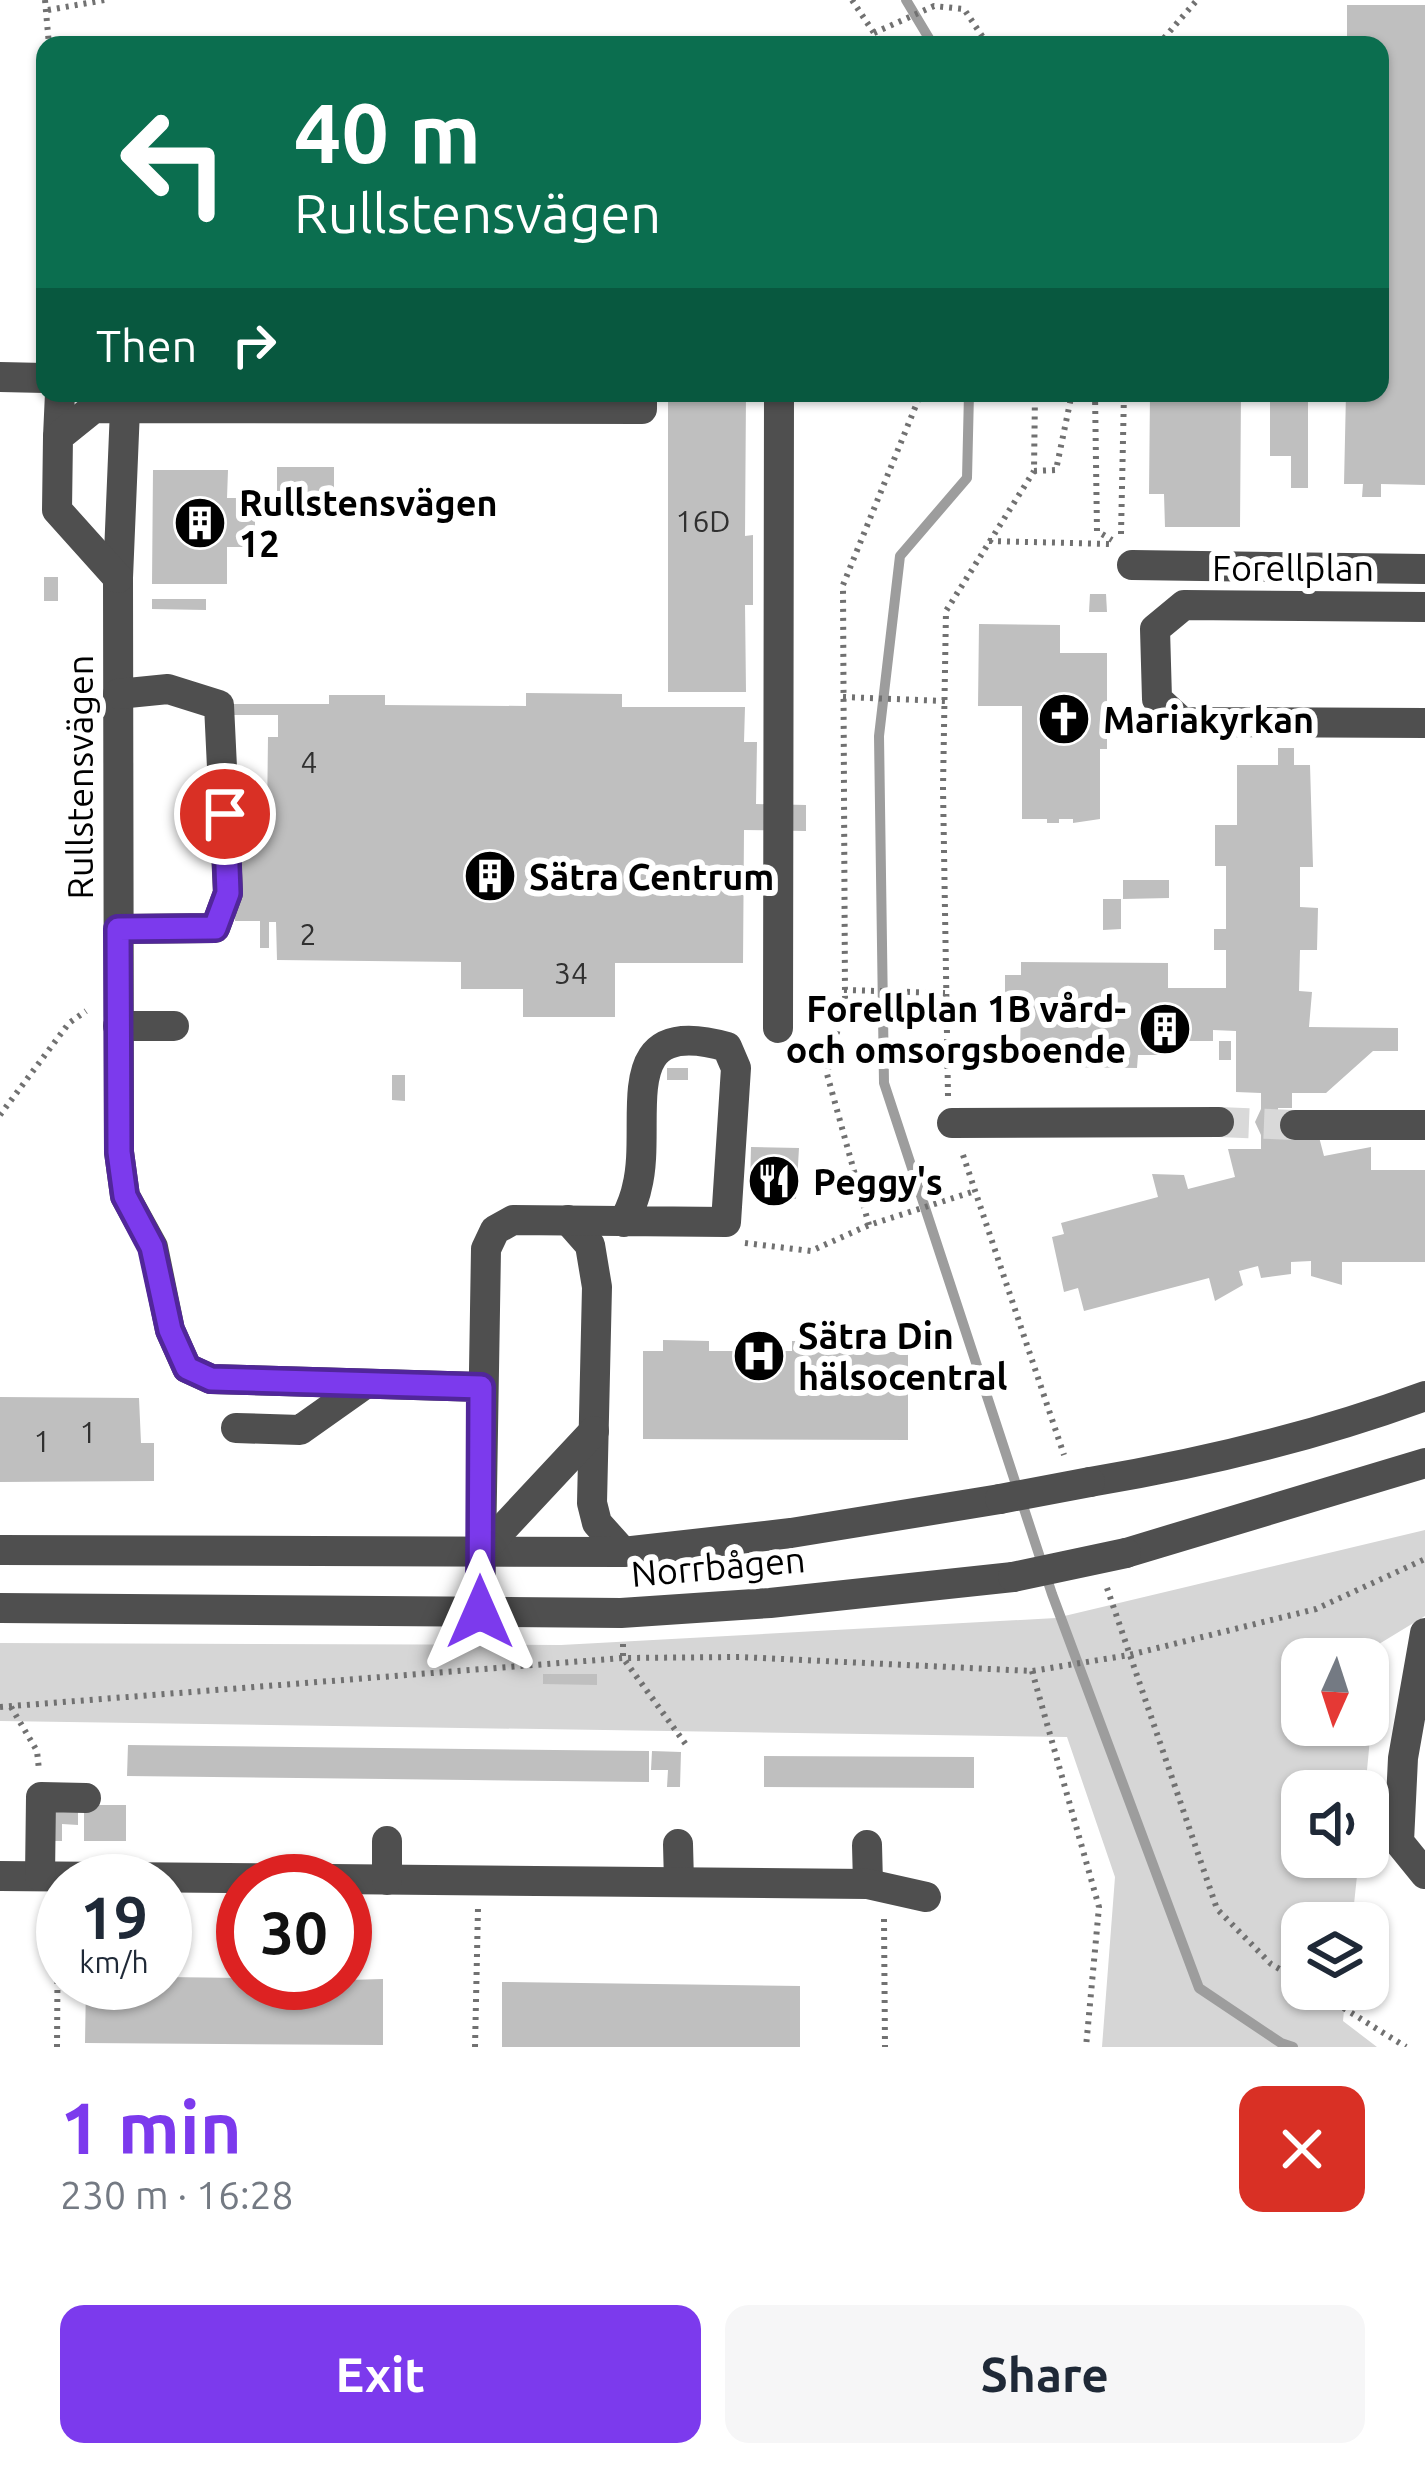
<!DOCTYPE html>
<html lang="en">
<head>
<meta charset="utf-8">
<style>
	body { margin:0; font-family:Ubuntu,sans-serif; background:#f6f6f7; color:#1f2937; height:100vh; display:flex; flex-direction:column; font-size:45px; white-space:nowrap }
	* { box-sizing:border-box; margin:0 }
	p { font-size:39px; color:#747a83 }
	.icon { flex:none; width:66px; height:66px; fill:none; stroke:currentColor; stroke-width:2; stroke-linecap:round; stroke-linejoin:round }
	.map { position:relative; height:2047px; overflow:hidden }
	.drawer { display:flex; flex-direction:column; background:#fff; flex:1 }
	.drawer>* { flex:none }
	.banner { position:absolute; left:36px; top:36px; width:1353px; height:366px; border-radius:24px; box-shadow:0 3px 9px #0004; background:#0b6e4f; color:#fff; overflow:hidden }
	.needle { width:78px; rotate:183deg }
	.tools { position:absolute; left:1281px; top:1638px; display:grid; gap:24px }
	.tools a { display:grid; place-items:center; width:108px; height:108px; border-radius:24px; background:#fff; box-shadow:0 3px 9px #0004; font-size:60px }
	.speed { position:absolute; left:36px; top:1854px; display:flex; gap:24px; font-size:60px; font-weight:700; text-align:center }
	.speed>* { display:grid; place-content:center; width:156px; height:156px; border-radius:50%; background:#fff; box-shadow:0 3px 9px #0004; line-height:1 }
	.speed small { font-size:30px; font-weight:400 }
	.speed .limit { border:18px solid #d22; background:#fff; color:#111 }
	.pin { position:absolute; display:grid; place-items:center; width:102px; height:102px; color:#fff; margin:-51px; border:6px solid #fff; border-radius:50%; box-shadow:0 3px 12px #0007 }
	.me { position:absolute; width:132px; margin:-66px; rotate:0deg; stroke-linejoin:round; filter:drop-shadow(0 0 9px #0008) }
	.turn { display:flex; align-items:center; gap:42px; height:252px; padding:0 60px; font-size:54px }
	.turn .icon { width:156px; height:156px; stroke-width:2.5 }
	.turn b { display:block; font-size:84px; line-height:102px }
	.then { display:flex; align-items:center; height:114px; padding:0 60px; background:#0003; gap:24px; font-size:45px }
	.round { display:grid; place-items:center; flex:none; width:126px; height:126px; border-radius:24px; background:#f6f6f7 }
	.head { display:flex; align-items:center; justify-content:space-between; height:204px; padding:0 60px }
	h1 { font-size:72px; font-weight:700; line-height:90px; color:#7c3aed }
	.button { display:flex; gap:24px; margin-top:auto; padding:24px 60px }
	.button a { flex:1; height:138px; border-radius:24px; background:#7c3aed; color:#fff; font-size:48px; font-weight:700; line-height:138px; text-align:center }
	.button a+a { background:#f6f6f7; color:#1f2937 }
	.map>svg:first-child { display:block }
	.green { fill:#d6d6d6; fill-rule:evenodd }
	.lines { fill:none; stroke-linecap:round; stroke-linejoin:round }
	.stream { stroke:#9d9d9d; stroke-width:10 }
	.building { fill:#bfbfbf }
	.minor-tunnel { stroke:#d9d9d9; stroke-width:30; stroke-dasharray:30 15; stroke-linecap:butt }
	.path { stroke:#717171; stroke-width:6; stroke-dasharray:3 6; stroke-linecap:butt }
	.minor { stroke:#4f4f4f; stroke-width:30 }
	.minor-bridge { stroke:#4f4f4f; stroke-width:30 }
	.route-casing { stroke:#51269a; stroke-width:30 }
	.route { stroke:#7c3aed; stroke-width:21 }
	.labels { text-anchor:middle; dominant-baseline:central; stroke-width:12; stroke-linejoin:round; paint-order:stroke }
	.number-label { font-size:30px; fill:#303030 }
	.poi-label { font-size:36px; font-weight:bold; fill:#000; stroke:#fff; text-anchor:start }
	.street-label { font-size:36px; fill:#000; stroke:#fff }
</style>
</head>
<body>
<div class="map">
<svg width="1425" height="2047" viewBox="0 0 1425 2047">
	<rect width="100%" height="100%" fill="#fff"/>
	<path class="green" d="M1425,1530V1616L1379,1644L1365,1791H1302V1857H1359L1352,1923H1302V1989H1346L1343,2021L1377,2047H1102L1115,1877L1067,1737L0,1721V1643L561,1645L1056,1618ZM1302,1659H1368V1725H1302Z"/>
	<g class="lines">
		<g class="stream">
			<polyline points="906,0 933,45"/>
			<polyline points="969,393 967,478 900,556 879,736 884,1083 1052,1594 1199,1988 1281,2043 1293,2047"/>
		</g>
	</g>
	<g class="building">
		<polygon points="1347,5 1425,5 1425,485 1381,484 1381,497 1362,497 1363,484 1344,484 1346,393 1380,393 1380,45 1347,45"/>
		<polygon points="668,393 746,393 745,536 753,535 753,605 745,605 746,692 668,692"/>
		<polygon points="1150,393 1241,393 1240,527 1165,527 1164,494 1149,494"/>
		<polygon points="1270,393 1308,393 1308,488 1291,488 1291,456 1270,456"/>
		<polygon points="277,467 334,467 334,501 277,500"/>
		<polygon points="153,470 228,470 227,498 246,498 246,515 255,515 255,530 246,530 246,547 227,547 227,584 152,584"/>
		<polygon points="279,503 333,504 333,514 279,513"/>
		<rect x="44" y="577" width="14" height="24"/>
		<polygon points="1090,594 1106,594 1107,612 1089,612"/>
		<polygon points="152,599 206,599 206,610 152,609"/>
		<polygon points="979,624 1060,625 1060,653 1107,653 1107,749 1100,749 1100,819 1073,823 1073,819 1059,819 1059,823 1047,823 1047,819 1022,819 1022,706 978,706"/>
		<polygon points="526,693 622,694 622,707 745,707 744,742 757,742 756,804 806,805 806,831 744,830 743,963 615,963 615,1017 523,1017 523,989 461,989 461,962 277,960 276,922 269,922 269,948 260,948 260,921 235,921 237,819 267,819 268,737 278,737 278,715 231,715 231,704 329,704 329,695 385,695 385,705 526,706"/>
		<polygon points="1278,748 1294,748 1294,765 1310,765 1313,867 1300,867 1300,907 1318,908 1317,950 1300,950 1299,991 1312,992 1309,1027 1398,1028 1398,1051 1373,1051 1326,1093 1292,1093 1292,1108 1278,1108 1278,1136 1319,1137 1324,1156 1371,1147 1371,1170 1425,1170 1425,1262 1342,1262 1342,1285 1311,1276 1311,1261 1291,1262 1291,1274 1261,1278 1258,1266 1239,1271 1243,1285 1215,1301 1209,1278 1084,1311 1078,1288 1064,1292 1052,1237 1064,1234 1061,1223 1158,1197 1152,1174 1184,1175 1188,1189 1235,1177 1228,1149 1261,1149 1261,1135 1255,1122 1261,1109 1261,1093 1236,1092 1236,1031 1213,1030 1213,1041 1168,1041 1168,1055 1138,1055 1137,1068 1051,1067 1051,1055 1020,1054 1021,1007 1005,1007 1005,975 1021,975 1021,962 1168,963 1168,988 1226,988 1226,950 1214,950 1214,929 1226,929 1226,866 1215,866 1215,825 1237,825 1237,765 1278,765"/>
		<polygon points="1123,880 1169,880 1169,898 1123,899"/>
		<polygon points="1103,899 1121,899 1121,929 1103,930"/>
		<rect x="1219" y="1041" width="12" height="19"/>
		<rect x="667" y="1068" width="21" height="12"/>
		<polygon points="392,1075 405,1075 405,1101 392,1100"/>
		<polygon points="751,1147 799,1148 796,1199 787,1198 787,1186 750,1186"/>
		<polygon points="663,1340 709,1341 709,1351 792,1351 792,1341 833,1341 832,1352 908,1352 908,1440 643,1439 643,1351 663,1351"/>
		<polygon points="0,1397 139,1398 141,1443 154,1443 154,1481 0,1482"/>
		<polygon points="543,1674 597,1674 597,1685 543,1684"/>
		<polygon points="128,1745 649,1751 649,1782 127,1776"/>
		<polygon points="652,1751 681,1752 680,1787 667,1787 668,1770 651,1770"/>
		<polygon points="764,1756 974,1757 974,1788 764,1787"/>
		<polygon points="49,1805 78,1806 78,1825 62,1824 62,1841 49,1841"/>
		<rect x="84" y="1805" width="42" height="36"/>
		<polygon points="165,1977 243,1978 243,1983 383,1979 383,2045 85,2043 86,1983 165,1983"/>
		<polygon points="502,1982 800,1986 800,2047 502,2047"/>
	</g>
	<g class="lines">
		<polyline class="minor-tunnel" points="1219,1122 1295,1125"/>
		<g class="path">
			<polyline points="45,0 49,45"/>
			<polyline points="852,0 882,45"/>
			<polyline points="48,10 105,0"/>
			<polyline points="874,33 934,6 964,9 988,45"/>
			<polyline points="1158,45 1197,0"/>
			<polyline points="1095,393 1097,531 1112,540"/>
			<polyline points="1034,471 1056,470 1072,393"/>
			<polyline points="1121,534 1124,393"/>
			<polyline points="989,541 1111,544"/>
			<polyline points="843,697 945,701"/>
			<polyline points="844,990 945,993"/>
			<polyline points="948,1096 943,788 946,611 1034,471 1035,393"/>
			<polyline points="0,1115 69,1023 86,1011"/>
			<polyline points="963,1155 1064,1455"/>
			<polyline points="869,1225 827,1074 845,999 843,585 921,393"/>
			<polyline points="745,1243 811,1251 869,1225 975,1191"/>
			<polyline points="1107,1588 1217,1909 1271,1964 1302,1982"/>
			<polyline points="623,1644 623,1658 687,1746"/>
			<polyline points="1032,1671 1099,1907 1086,2047"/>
			<polyline points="0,1707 623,1658 740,1657 1032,1671 1129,1655 1316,1609 1425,1559"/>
			<polyline points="11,1707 37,1751 39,1770"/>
			<polyline points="884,1919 885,2047"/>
			<polyline points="1313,1989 1406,2047"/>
			<polyline points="57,2047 58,1904"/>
			<polyline points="475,2047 478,1908"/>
		</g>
		<g class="minor">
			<polyline points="0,377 45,378"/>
			<polyline points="125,409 118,578 119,1152 125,1196 153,1247 170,1330 187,1368 211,1379 481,1387"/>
			<polyline points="58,437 60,393"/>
			<polyline points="1132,565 1425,569"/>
			<polyline points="118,578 57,510 58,437 94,408 642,409 642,393"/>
			<polyline points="1425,607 1184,605 1155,629 1157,699 1182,722 1425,723"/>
			<polyline points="118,694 168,689 219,705 228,893 215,928 119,929"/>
			<polyline points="118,1026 174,1026"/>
			<polyline points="778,1028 779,393"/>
			<polyline points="952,1123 1219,1122"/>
			<polyline points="1295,1125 1425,1125"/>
			<polyline points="568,1220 590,1245 597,1287 592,1503 597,1523 623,1552"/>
			<polyline points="236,1428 300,1430 365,1384"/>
			<path d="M1090,1482C1204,1463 1316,1436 1425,1396"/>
			<polyline points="0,1550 623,1552 791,1533 1000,1499"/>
			<polyline points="480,1553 594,1431"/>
			<polyline points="1126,1553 1425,1463"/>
			<polyline points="0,1608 621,1613 770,1603 1013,1577"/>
			<path d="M480,1612L486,1249L495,1230L513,1220L726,1222L736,1068L727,1047C609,1013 654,1121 637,1187C635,1199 629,1211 624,1222"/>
			<polyline points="1425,1633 1403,1758 1399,1842 1425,1874"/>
			<polyline points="678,1844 679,1882"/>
			<polyline points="867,1845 868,1884"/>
			<polyline points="0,1876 868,1884 926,1897"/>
			<polyline points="40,1876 41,1797 86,1798"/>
			<polyline points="387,1880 387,1841"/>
		</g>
		<g class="minor-bridge">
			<polyline points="1000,1499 1090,1482"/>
			<polyline points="1013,1577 1126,1553"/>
		</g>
	</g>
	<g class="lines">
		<g class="route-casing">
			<polyline id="route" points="225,814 228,893 215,928 118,929 119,1152 125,1196 152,1247 170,1330 187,1368 211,1379 481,1387 480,1612"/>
		</g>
		<use href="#route" class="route"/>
	</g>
	<defs>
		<g id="building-disc" transform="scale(2.7)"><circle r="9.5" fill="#000" stroke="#fff"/><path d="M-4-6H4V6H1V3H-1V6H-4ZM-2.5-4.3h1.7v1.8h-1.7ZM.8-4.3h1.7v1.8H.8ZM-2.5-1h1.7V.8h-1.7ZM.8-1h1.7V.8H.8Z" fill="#fff"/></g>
		<g id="church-disc" transform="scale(2.7)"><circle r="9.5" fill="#000" stroke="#fff"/><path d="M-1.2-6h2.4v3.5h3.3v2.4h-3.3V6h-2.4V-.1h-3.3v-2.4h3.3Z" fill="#fff"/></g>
		<g id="restaurant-disc" transform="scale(2.7)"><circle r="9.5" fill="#000" stroke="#fff"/><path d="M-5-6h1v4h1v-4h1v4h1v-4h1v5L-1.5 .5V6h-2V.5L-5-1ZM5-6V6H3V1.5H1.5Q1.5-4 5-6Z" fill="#fff"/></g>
		<g id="hospital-disc" transform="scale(2.7)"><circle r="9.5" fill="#000" stroke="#fff"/><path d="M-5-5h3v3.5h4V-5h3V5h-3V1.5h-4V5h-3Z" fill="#fff"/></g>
	</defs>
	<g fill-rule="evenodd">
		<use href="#building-disc" x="200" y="523"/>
		<use href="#church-disc" x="1064" y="719"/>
		<use href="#building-disc" x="490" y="876"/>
		<use href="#building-disc" x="1165" y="1029"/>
		<use href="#restaurant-disc" x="774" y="1181"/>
		<use href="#hospital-disc" x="759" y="1356"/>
	</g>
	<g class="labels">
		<g class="number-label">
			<text x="703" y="521">16D</text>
			<text x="309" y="762">4</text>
			<text x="308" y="934">2</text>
			<text x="571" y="973">34</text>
			<text x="88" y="1432">1</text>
			<text x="42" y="1441">1</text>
		</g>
		<g class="poi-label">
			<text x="239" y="502">Rullstensvägen<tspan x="239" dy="41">12</tspan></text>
			<text x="1103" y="719">Mariakyrkan</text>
			<text x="529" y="876">Sätra Centrum</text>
			<text x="1126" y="1008" text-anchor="end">Forellplan 1B vård-<tspan x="1126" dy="41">och omsorgsboende</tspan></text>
			<text x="813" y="1181">Peggy's</text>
			<text x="798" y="1335">Sätra Din<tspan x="798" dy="41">hälsocentral</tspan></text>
		</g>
		<g class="street-label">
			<text x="1293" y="567">Forellplan</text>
			<text transform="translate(79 777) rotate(-90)">Rullstensvägen</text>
			<text transform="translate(718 1566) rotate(-5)">Norrbågen</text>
		</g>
	</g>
</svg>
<div class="tools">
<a><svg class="needle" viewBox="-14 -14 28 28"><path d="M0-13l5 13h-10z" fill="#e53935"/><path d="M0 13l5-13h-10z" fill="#747a83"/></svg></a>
<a><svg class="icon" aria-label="sound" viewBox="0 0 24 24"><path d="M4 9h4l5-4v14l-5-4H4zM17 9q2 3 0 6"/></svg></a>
<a><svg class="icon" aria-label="layers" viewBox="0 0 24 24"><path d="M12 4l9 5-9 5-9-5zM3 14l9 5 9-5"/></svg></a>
</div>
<div class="speed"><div>19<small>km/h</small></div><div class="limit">30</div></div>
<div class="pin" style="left:225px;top:814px;background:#d93025"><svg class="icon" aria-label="arrive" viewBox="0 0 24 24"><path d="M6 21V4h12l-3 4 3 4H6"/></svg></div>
<svg class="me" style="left:480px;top:1612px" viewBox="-20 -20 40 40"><path d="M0-17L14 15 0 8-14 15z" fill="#7c3aed" stroke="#fff" stroke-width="4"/></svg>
<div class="banner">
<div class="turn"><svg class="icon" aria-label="left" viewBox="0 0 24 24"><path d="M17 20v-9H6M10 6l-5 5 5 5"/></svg><div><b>40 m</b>Rullstensvägen</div></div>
<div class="then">Then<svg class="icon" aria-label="right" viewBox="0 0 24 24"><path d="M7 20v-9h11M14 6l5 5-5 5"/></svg></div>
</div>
</div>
<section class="drawer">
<div class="head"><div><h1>1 min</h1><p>230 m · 16:28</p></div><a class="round" style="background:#d93025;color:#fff"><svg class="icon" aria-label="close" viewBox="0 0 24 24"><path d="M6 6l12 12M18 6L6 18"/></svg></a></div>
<div class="button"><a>Exit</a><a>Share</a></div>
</section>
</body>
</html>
